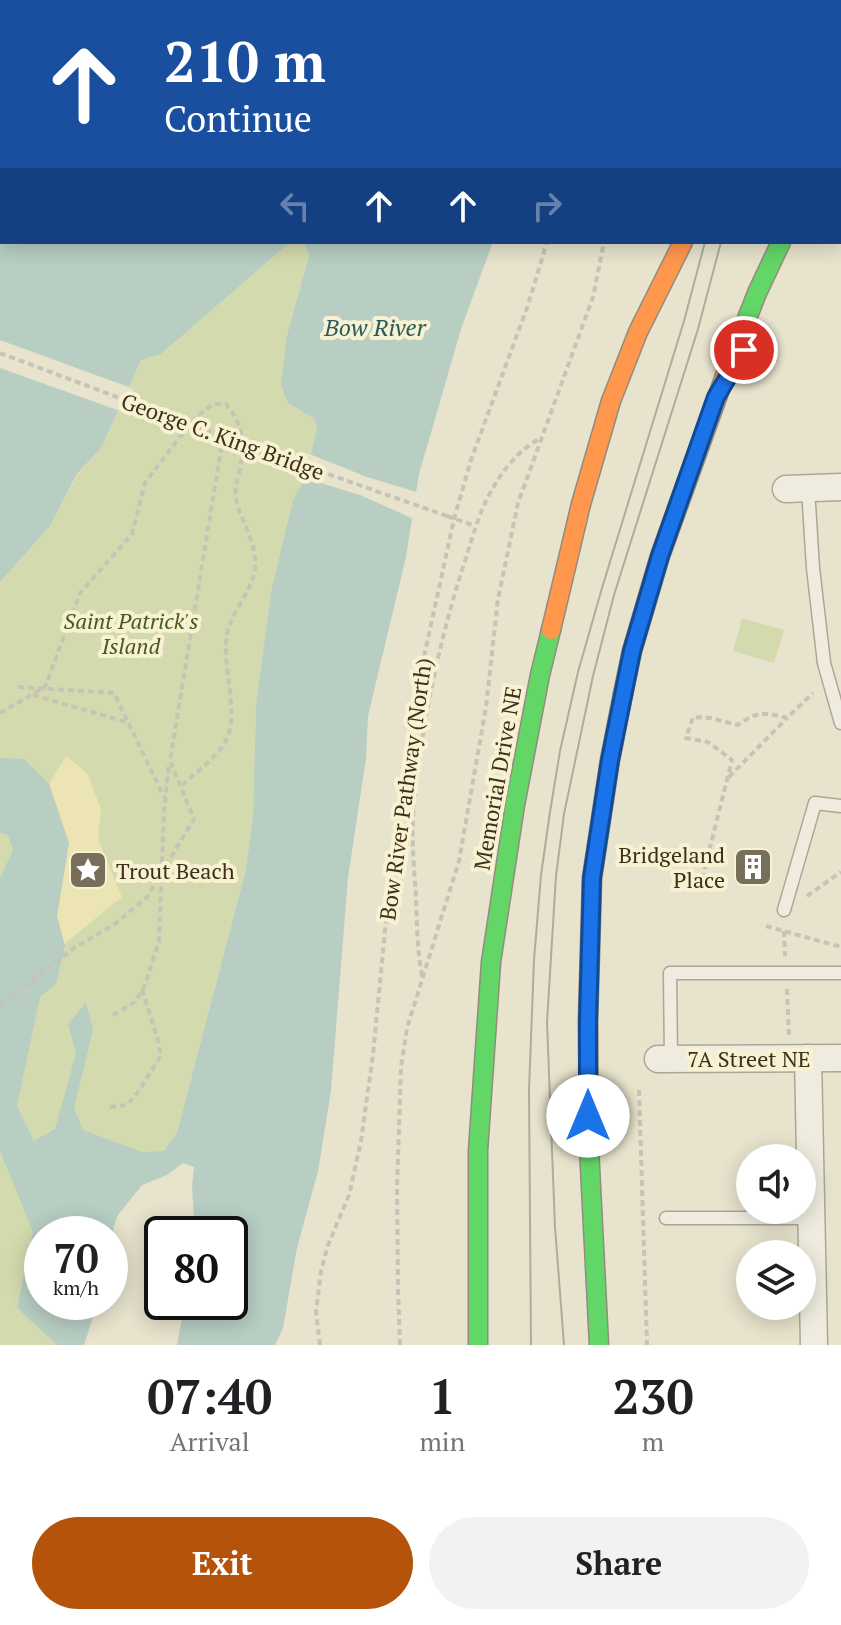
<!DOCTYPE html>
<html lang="en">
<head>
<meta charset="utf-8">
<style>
	body { margin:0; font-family:"PT Serif",serif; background:#f2f2f2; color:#202124; height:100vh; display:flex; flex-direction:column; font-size:30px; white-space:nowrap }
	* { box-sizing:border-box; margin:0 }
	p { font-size:26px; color:#757577 }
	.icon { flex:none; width:44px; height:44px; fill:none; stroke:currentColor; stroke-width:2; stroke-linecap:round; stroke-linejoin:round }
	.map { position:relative; height:1345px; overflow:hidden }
	.sheet { display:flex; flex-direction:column; background:#fff; flex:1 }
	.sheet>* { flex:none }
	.guide { position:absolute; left:0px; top:0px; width:842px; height:244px; box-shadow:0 4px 20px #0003; background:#1a4fa0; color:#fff; overflow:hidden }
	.controls { position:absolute; left:736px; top:1144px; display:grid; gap:16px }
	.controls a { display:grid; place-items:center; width:80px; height:80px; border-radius:50%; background:#fff; box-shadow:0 4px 20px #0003; font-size:40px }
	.speed { position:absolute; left:24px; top:1216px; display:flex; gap:16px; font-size:40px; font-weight:700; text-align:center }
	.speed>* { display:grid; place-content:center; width:104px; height:104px; border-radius:50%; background:#fff; box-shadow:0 4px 20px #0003; line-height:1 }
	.speed small { font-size:20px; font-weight:400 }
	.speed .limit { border:4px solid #111; border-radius:12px; background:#fff; color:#111 }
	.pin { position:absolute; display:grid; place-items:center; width:68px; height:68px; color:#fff; margin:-34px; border:4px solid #fff; border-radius:50%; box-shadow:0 2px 8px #0007 }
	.me { position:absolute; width:88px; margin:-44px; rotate:0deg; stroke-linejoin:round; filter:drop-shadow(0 0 6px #0008) }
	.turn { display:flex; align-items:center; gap:28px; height:168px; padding:0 32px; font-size:36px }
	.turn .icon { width:104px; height:104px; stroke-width:2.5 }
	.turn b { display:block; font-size:56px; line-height:68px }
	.lanes { display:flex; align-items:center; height:76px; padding:0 32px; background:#0003; justify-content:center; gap:40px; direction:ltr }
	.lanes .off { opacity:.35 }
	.eta { display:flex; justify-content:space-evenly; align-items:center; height:136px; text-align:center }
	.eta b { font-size:48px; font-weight:700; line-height:56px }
	.cta { display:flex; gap:16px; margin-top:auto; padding:16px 32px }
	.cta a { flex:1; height:92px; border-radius:48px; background:#b45309; color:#fff; font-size:32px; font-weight:700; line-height:92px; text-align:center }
	.cta a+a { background:#f2f2f2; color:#202124 }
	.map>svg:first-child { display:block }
	.green { fill:#d3daae }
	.sand { fill:#ece4b2 }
	.water { fill:#b8cec3 }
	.pier { fill:#e7e3cd }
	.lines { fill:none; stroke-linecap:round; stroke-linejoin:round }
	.lane-casing { stroke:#aca696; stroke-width:15 }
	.street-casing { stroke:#aca696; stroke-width:29 }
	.fast-casing { stroke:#928c7d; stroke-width:21 }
	.slow-casing { stroke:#928c7d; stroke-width:21 }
	.path { stroke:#c7c3b6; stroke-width:4; stroke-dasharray:6 4; stroke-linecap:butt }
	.lane { stroke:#efecdf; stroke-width:12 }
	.street { stroke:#efecdf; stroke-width:26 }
	.fast { stroke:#63d668; stroke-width:18 }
	.slow { stroke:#ff974d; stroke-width:18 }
	.tram { stroke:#aeaba0; stroke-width:2 }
	.path-bridge { stroke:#c7c3b6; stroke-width:4; stroke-dasharray:6 4; stroke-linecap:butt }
	.route-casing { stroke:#114b97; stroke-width:20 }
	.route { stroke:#1a73e8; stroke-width:14 }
	.labels { text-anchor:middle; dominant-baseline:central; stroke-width:8; stroke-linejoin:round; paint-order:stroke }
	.street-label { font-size:22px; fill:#3d301c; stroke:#f9f2d2 }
	.park-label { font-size:22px; font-style:italic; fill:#455b21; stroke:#f9f2d2 }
	.poi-label { font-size:22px; fill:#3d301c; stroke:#f9f2d2; text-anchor:end }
	.water-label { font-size:24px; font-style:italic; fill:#2a5b5e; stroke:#f9f2d2 }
</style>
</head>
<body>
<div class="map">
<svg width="841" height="1345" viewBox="0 0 841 1345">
	<rect width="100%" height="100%" fill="#e7e3cd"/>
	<g class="green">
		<polygon points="297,242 304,242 309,256 287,335 288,403 313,418 317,427 306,477 271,592 256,705 253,815 246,868 177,1134 100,1234 42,1234 42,1302 55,1345 0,1345 0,582 50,526 78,474 101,448 141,360 161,354 287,245"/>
		<polygon points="742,618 784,630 774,663 733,651"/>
	</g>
	<polygon class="sand" points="66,756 87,773 101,809 98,839 122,897 64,944 57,916 69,843 49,784"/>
	<g class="water">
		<polygon points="55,0 574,0 573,2 53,2"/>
		<polygon points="2,84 2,242 297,242 287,245 161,354 141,360 101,448 77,474 50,526 0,582 0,88"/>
		<polygon points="304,242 493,242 462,326 419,474 406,557 368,716 366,758 348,878 331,1091 318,1171 297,1248 283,1328 275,1345 177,1345 185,1302 230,1302 230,1234 195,1234 192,1187 194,1167 183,1163 167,1175 142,1185 118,1215 113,1228 115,1248 110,1264 110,1234 42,1234 42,1302 98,1302 84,1345 55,1345 55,1343 17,1308 33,1232 0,1151 0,878 13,850 8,835 0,833 0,758 24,759 49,784 69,843 57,916 65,946 56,984 40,997 17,1106 34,1141 55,1129 76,1053 68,1024 86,1002 93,1030 74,1108 83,1130 142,1152 164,1151 177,1133 246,869 253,815 256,705 271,592 293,500 306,477 317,427 313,418 288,403 281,385 287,335 309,256"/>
	</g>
	<g class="pier">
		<polygon points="0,340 134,389 123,412 0,368"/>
		<polygon points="307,453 367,477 420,493 416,520 360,495 301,477"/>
	</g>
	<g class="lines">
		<g class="lane-casing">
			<g id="lane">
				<polyline points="808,488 813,568 824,663 841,723"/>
				<polyline points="784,910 815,803 841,806"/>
				<polyline points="671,1059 670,973 841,973"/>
				<polyline points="666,1218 811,1218"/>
			</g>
		</g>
		<g class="street-casing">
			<g id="street">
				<polyline points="786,489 841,487"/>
				<polyline points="808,1058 814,1345"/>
				<polyline points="658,1059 841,1058"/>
			</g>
		</g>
		<g class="fast-casing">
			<g id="fast">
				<polyline points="840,132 841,130"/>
				<polyline points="840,186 841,184"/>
				<polyline points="731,359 757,293 781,242"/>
				<polyline points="478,1345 478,1151 491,962 515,805 540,675 551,630"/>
				<polyline points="599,1345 589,1147 588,1021 592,878 610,760 623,694"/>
			</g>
		</g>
		<g class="slow-casing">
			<g id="slow">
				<polyline points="840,21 841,19"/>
				<polyline points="551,630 581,504 611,401 638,332 683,242"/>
				<polyline points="623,694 632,651 660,556 731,359"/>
			</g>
		</g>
		<g class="path">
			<polyline points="617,2 617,0"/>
			<polyline points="652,2 653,0"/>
			<polyline points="447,516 475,526"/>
			<polyline points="18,687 114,693 164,797"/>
			<polyline points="33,695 126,722"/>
			<path d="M0,713L45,687L80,593L132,534L145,483L176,442L200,414L213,404H226C245,427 245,445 239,473C236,483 234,493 237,503C243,526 260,548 254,574C250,593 229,616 227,635C222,664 237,707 229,733C222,755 197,771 180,787"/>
			<polyline points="729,777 787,718"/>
			<path d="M716,888L701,883L732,760L708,742L686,738L693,717L711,718L738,725C757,711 764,712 787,718L813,693"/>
			<polyline points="807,896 841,872"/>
			<polyline points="766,926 841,947"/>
			<polyline points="784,931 785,956"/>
			<path d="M422,976C417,950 417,923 416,897C414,867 411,835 414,805C421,727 438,648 461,573C469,550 475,525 485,503C497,478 514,453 539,439"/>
			<polyline points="787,989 789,1036"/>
			<polyline points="0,1006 74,948 115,924 147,897 194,819 170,761 223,437"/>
			<polyline points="113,1015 135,1002 145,985 159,941 164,810 169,763"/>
			<polyline points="639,1090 647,1345"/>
			<polyline points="110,1107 127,1105 138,1092 161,1056 157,1036 142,990"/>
			<polyline points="320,1345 316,1312 321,1271 328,1245 349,1195 361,1141 373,1055 394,837 417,689 454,519 471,460 528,305 547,242"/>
			<polyline points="400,1345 398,1289 397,1188 401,1067 407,1028 459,861 486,707 498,599 518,503 593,297 604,242"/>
		</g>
		<use href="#lane" class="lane"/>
		<use href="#street" class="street"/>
		<use href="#fast" class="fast"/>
		<use href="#slow" class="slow"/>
		<g class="tram">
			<polyline points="727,0 727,2"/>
			<polyline points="742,0 742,2"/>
			<polyline points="531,1345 529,1090 534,960 541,875 550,812 560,751 578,672 602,588 684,321 705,242"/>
			<polyline points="564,1345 555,1227 547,1022 556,876 564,814 593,676 614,595 698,329 721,242"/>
		</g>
		<polyline class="path-bridge" points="0,353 223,437 447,516"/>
	</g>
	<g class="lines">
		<g class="route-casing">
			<polyline id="route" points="588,1116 588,1021 592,878 610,760 632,651 660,556 716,397 744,350"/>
		</g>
		<use href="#route" class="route"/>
	</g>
	<defs>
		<g id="building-square" transform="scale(2)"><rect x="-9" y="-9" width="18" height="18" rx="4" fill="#786f5a" stroke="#f9f2d2"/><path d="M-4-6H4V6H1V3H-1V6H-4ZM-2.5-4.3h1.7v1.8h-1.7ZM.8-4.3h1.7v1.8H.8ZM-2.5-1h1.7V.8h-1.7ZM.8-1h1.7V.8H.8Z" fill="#fff"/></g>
		<g id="sight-square" transform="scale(2)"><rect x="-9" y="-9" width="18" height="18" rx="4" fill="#786f5a" stroke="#f9f2d2"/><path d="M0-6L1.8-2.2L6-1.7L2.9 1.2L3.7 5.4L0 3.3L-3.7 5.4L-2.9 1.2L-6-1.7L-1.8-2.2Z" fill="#fff"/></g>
	</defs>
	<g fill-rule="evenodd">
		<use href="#building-square" x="753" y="867"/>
		<use href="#sight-square" x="88" y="870"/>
	</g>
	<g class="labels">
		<g class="street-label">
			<text transform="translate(223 436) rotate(20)">George C. King Bridge</text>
			<text transform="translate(497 778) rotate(-80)">Memorial Drive NE</text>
			<text transform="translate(405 789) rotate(-82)">Bow River Pathway (North)</text>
			<text x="749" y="1058">7A Street NE</text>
		</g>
		<g class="park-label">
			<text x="131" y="620">Saint Patrick's<tspan x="131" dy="25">Island</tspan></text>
		</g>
		<g class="poi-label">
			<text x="725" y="854">Bridgeland<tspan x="725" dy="25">Place</tspan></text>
			<text x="116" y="870" text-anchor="start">Trout Beach</text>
		</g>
		<g class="water-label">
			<text x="375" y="327">Bow River</text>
		</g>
	</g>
</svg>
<div class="controls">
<a><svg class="icon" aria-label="sound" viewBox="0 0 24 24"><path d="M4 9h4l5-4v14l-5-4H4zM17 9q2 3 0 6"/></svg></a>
<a><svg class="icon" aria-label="layers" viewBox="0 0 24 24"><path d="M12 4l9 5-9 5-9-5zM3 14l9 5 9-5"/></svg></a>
</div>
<div class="speed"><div>70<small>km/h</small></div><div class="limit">80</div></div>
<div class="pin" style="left:744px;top:350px;background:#d93025"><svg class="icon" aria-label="arrive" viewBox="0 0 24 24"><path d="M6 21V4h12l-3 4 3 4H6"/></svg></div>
<svg class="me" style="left:588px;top:1116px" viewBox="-20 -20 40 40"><circle r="19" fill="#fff"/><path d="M0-13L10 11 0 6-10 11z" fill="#1a73e8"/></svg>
<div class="guide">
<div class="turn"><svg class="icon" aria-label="ahead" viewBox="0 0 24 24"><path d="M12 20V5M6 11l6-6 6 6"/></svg><div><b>210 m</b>Continue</div></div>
<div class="lanes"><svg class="icon off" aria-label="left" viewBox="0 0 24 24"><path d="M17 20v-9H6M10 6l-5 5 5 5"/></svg><svg class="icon" aria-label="ahead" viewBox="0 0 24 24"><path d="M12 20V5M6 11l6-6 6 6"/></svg><svg class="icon" aria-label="ahead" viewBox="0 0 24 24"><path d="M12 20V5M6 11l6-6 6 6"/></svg><svg class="icon off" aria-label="right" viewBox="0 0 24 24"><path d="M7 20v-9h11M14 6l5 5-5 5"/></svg></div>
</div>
</div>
<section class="sheet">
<div class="eta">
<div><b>07:40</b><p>Arrival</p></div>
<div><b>1</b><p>min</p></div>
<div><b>230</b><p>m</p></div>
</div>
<div class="cta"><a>Exit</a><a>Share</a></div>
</section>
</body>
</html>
